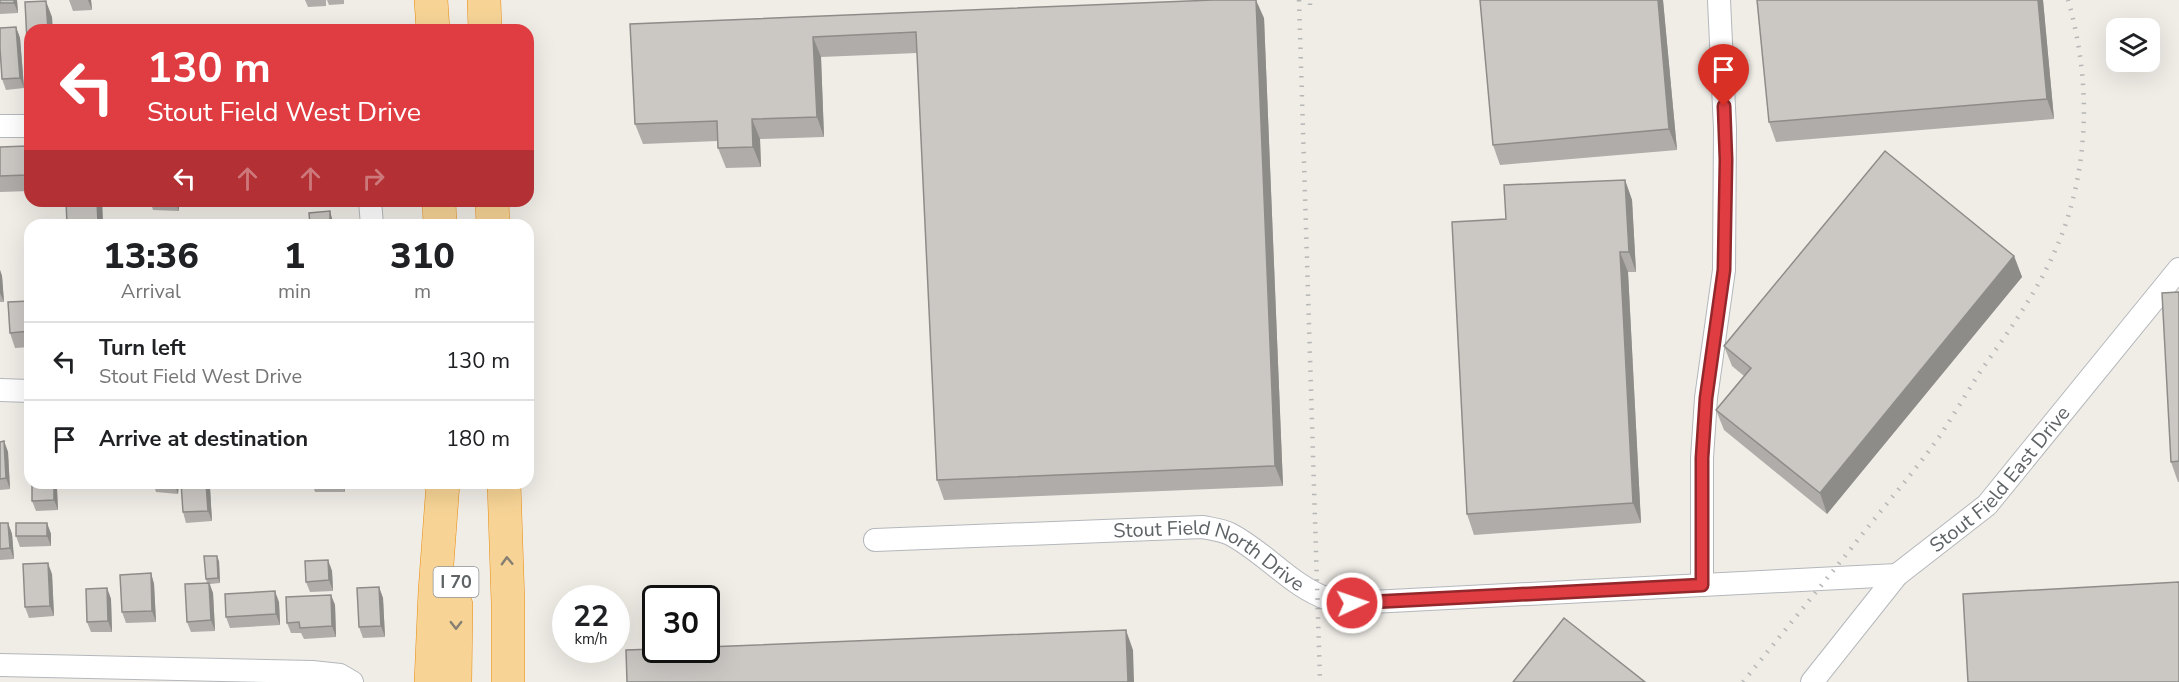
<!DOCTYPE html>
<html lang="en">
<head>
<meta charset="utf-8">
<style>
	body { margin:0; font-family:"Nunito Sans",sans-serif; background:#f2f2f2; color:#202124; height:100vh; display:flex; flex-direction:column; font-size:22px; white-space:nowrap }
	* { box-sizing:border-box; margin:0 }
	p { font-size:20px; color:#757577 }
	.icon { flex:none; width:33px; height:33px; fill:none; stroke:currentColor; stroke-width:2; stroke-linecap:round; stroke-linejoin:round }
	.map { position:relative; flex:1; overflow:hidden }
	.sheet { position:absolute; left:24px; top:219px; width:510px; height:270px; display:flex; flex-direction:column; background:#fff; border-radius:18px; box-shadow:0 6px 24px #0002 }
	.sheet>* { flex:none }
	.top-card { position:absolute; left:24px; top:24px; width:510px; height:183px; border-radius:18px; box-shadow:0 6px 24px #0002; background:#e03d42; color:#fff; overflow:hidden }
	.fabs { position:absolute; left:2106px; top:18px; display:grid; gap:12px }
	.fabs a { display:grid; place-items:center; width:54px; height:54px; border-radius:12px; background:#fff; box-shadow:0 6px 24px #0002; font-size:30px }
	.speed { position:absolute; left:552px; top:585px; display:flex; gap:12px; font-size:30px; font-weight:700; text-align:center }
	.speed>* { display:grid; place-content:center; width:78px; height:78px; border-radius:50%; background:#fff; box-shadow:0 6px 24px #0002; line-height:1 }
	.speed small { font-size:15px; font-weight:400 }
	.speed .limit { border:3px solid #111; border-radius:9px; background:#fff; color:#111 }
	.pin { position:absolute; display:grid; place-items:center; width:51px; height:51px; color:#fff; margin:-62px -26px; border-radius:50% 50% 50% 0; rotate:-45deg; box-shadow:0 0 6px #0007 }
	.pin .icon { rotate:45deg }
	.me { position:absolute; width:66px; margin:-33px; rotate:87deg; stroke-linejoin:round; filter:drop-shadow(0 0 4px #0008) }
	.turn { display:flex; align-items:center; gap:21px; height:126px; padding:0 24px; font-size:27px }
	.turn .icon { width:78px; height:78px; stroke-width:2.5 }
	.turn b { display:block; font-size:42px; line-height:51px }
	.lanes { display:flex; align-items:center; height:57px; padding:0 24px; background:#0003; justify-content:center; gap:30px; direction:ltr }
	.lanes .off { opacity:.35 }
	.eta { display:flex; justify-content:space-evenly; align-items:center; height:102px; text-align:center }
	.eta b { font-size:36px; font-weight:800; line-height:42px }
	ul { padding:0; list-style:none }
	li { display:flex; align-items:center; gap:18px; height:78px; padding:0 24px; border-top:2px solid #e0e0e0 }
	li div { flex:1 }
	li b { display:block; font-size:22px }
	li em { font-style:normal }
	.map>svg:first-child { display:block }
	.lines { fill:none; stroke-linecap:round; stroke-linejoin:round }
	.street-casing { stroke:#b4b7bb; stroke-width:24 }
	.highway-casing { stroke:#e98b0d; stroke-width:34 }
	.street { stroke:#fff; stroke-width:22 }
	.highway { stroke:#f7d496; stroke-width:33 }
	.rail { stroke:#b5b6b6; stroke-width:4.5; stroke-dasharray:1.5 8; stroke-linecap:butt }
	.wall { fill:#afaca9 }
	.shaded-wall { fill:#8e8c89 }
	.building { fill:#cbc8c4; stroke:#8e8c89; stroke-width:1.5 }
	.oneway { stroke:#847f72 }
	.route-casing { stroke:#92282b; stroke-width:15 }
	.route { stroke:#e03d42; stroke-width:10 }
	.labels { text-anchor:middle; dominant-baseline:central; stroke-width:6; stroke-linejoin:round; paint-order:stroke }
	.shield { fill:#fff; stroke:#8e9294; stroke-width:1.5 }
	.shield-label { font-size:18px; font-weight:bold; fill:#5e6366 }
	.street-label { font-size:20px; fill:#5e6366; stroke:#fff }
</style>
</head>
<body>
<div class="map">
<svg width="2179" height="682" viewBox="0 0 2179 682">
	<rect width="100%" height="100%" fill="#f0ede7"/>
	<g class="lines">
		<g class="street-casing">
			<g id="street">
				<polyline points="0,126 30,126"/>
				<polyline points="370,201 372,225"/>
				<polyline points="0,390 30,391"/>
				<path id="s1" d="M875,540L1203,527C1212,529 1222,530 1230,534C1265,552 1291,586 1328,599C1336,602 1344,602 1352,603L1897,575"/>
				<polyline points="1702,585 1702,458 1706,398 1724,270 1725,129 1719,0"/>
				<polyline points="0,665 312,672 340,675 352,682"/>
				<path id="s2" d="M1812,682L1897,575L1987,505L2179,269"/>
			</g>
		</g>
		<g class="highway-casing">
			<g id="highway">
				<polyline points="431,0 433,30"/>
				<polyline points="484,0 485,30"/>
				<polyline points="439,201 440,225"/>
				<polyline points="492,201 493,225"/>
				<polyline points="504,483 508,603 508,682"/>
				<polyline points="431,682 435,591 443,483"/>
				<polyline points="455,682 456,605"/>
			</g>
		</g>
		<use href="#street" class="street"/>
		<use href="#highway" class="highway"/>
		<g class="rail">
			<polyline points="1299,0 1320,682"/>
			<polyline points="1310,5 1310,0"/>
			<path d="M1743,682C1785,630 1827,579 1868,527C1892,497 1917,468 1939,437C1953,416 1966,394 1980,372C2013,325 2047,279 2066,223C2090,151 2089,73 2068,0"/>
		</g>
	</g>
	<g class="wall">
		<polygon points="0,0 17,0 18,13 0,14"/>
		<polygon points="69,0 91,0 92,10 73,11"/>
		<polygon points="305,0 326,0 326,6 308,7"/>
		<polygon points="327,0 344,0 344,4 329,5"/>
		<polygon points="1480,0 1663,0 1677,150 1500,165 1493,145"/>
		<polygon points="2043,0 2054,119 1776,142 1769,122"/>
		<polygon points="1264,18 1283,486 944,500 937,480 917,53 821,57 824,137 760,139 761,167 726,168 718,148 718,141 643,144 635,124 630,24"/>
		<polygon points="16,27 20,38 24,88 6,90 2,79"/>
		<polygon points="0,147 30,155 30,191 0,192"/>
		<polygon points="1625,180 1632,200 1636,272 1628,272 1641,523 1474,535 1467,514 1506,219"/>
		<polygon points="66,201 102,201 103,225 67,225"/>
		<polygon points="150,201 179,201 179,211 153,210"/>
		<polygon points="312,201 336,201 312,202"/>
		<polygon points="2014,256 2022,277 1827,514 1724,430 1716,410 1744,376 1732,366 1724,346"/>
		<polygon points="0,270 2,276 4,302 0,302"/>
		<polygon points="2179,292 2179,482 2178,482 2171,462"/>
		<polygon points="30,301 30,347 15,348 10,333"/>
		<polygon points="4,441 8,452 10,489 0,490 0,442"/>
		<polygon points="32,483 55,483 57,489 58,510 36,511 32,501"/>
		<polygon points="153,483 179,483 178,494 156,492"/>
		<polygon points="223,483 275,483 275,488 225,489"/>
		<polygon points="312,483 344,483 345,492 315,492"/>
		<polygon points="351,483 382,483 382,486 352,485"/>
		<polygon points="210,488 212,521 186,523 183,512"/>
		<polygon points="0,523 8,523 12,534 14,559 0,560"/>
		<polygon points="47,523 51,534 51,546 20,547 16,536"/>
		<polygon points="328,560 332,571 333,591 310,592 306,582"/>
		<polygon points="219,561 220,583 210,584 213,593 215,631 191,632 187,622 207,583 206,579"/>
		<polygon points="151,573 154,584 156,622 126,623 122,612"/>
		<polygon points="52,574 54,616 29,618 25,607"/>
		<polygon points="379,587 383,598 385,637 363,638 359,627"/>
		<polygon points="107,588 111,599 112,632 91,632 87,622"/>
		<polygon points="331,595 335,605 336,637 304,639 301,633 291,633 287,623"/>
		<polygon points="279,602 280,625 230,628 226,617"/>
	</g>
	<g class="shaded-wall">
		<polygon points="14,0 17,0 18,13 14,3"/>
		<polygon points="88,0 91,0 92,10"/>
		<polygon points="1256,0 1264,18 1283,486 1275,466"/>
		<polygon points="1658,0 1663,0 1677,150 1669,129"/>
		<polygon points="2038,0 2043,0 2054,119 2047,99"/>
		<polygon points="46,1 52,17 53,30 48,30"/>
		<polygon points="16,27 20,38 24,88 20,78"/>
		<polygon points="813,37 821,57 824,137 817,117"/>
		<polygon points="752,119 760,139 761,167 753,147"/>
		<polygon points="27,146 30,155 30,182 27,175"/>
		<polygon points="1625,180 1632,200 1636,272 1629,252"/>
		<polygon points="97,201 102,201 103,225 98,225 98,223"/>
		<polygon points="175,201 179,201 179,211"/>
		<polygon points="330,211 333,222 334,225 330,225"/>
		<polygon points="1620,252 1628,272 1641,523 1633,503"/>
		<polygon points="2014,256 2022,277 1827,514 1820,493"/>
		<polygon points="0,270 2,276 4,302 0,293"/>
		<polygon points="4,441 8,452 10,489 6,478"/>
		<polygon points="54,483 55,483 57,489 58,510 54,500"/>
		<polygon points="174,483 179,483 178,494"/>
		<polygon points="206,483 208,483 210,488 212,521 208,511"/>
		<polygon points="341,483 344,483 345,492"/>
		<polygon points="8,523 12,534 14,559 10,548"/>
		<polygon points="47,523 51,534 51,546 47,536"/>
		<polygon points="217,556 219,561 220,583 218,578"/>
		<polygon points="328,560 332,571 333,591 329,580"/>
		<polygon points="48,563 52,574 54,616 50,606"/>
		<polygon points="151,573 154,584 156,622 152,611"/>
		<polygon points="209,583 213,593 215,631 211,620"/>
		<polygon points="379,587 383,598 385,637 381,626"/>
		<polygon points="107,588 111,599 112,632 108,621"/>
		<polygon points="275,591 279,602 280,625 276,614"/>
		<polygon points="331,595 335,605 336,637 332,626"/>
		<polygon points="1126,630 1133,650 1134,682 1128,682"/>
	</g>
	<g class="building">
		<rect x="0" y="0" width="14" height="3"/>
		<polygon points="1213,0 1256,0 1275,466 937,480 916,32 813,37 817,117 752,119 753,147 718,148 717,121 635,124 630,24"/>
		<polygon points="1480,0 1658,0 1669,129 1493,145"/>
		<polygon points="1757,0 2038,0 2047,99 1769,122"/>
		<polygon points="46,1 48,30 30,30 30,80 29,80 25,2"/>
		<polygon points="16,27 20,78 2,79 0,48 0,28"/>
		<polygon points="27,146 27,175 0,176 0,147"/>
		<polygon points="1885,151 2014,256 1820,493 1716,410 1751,368 1724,346"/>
		<polygon points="1625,180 1629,252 1620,252 1633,503 1467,514 1452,222 1506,219 1504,185"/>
		<polygon points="66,201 97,201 98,223 67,224"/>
		<polygon points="330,211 330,225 310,225 309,213"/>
		<polygon points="2179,292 2179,461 2171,462 2162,293"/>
		<polygon points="30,301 30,331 10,333 8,302"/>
		<polygon points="4,441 6,478 0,479 0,442"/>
		<polygon points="32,483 54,483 54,500 32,501"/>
		<polygon points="181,483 206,483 208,511 183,512"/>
		<polygon points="0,523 8,523 10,548 0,549"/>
		<rect x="16" y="523" width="31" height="13"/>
		<polygon points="204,556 217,556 218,578 206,579"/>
		<polygon points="328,560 329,580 306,582 305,561"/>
		<polygon points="48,563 50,606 25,607 23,564"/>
		<polygon points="151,573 152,611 122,612 120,575"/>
		<polygon points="2179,582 2179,682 1968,682 1963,594"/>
		<polygon points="209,583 211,620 187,622 185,584"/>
		<polygon points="379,587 381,626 359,627 357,588"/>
		<polygon points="107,588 108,621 87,622 86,589"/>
		<polygon points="275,591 276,614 226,617 225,594"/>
		<polygon points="331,595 332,626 300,628 299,622 287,623 286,597"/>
		<polygon points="1564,618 1645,682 1513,682"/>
		<polygon points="1126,630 1128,682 627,682 626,650 656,649 706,650 706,647"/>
	</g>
	<defs><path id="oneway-chevron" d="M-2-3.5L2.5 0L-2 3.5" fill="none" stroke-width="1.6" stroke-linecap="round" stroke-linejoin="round" transform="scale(1.5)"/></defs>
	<g class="oneway">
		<use href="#oneway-chevron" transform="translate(507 561) rotate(-92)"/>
		<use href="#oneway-chevron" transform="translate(456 625) rotate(90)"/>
	</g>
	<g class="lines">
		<g class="route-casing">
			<polyline id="route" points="1352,603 1702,585 1702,458 1706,398 1724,270 1726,160 1724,106"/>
		</g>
		<use href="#route" class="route"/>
	</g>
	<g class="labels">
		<rect class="shield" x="433.5" y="567" width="45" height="30" rx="4.5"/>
		<g class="shield-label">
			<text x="456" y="582">I 70</text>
		</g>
		<g class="street-label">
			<text stroke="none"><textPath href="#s2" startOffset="278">Stout Field East Drive</textPath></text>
			<text stroke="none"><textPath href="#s1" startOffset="342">Stout Field North Drive</textPath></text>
		</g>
	</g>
</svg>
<div class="fabs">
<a><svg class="icon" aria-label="layers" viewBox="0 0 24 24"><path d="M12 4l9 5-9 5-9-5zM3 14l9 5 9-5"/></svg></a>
</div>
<div class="speed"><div>22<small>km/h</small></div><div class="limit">30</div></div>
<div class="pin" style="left:1724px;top:106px;background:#d93025"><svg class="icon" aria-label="arrive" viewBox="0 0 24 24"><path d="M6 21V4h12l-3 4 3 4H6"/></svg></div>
<svg class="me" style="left:1352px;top:603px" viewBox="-20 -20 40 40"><circle r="17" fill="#e03d42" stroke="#fff" stroke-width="3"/><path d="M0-11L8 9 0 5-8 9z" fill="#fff"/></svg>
<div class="top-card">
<div class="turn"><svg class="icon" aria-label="left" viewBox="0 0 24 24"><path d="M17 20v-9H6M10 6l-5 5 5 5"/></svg><div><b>130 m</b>Stout Field West Drive</div></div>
<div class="lanes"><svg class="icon" aria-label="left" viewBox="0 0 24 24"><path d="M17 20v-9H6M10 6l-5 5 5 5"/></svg><svg class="icon off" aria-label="ahead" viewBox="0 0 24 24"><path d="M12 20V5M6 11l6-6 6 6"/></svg><svg class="icon off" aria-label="ahead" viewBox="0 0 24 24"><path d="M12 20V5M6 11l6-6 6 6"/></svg><svg class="icon off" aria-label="right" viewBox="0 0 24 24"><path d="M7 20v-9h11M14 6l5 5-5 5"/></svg></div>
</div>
<section class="sheet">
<div class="eta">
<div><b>13:36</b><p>Arrival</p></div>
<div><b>1</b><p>min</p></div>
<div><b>310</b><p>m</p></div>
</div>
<ul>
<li><svg class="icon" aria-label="left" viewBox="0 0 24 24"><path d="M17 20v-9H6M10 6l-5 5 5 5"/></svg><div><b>Turn left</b><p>Stout Field West Drive</p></div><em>130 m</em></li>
<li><svg class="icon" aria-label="arrive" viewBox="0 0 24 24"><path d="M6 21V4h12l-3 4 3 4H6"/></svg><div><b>Arrive at destination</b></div><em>180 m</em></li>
</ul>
</section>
</div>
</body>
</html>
